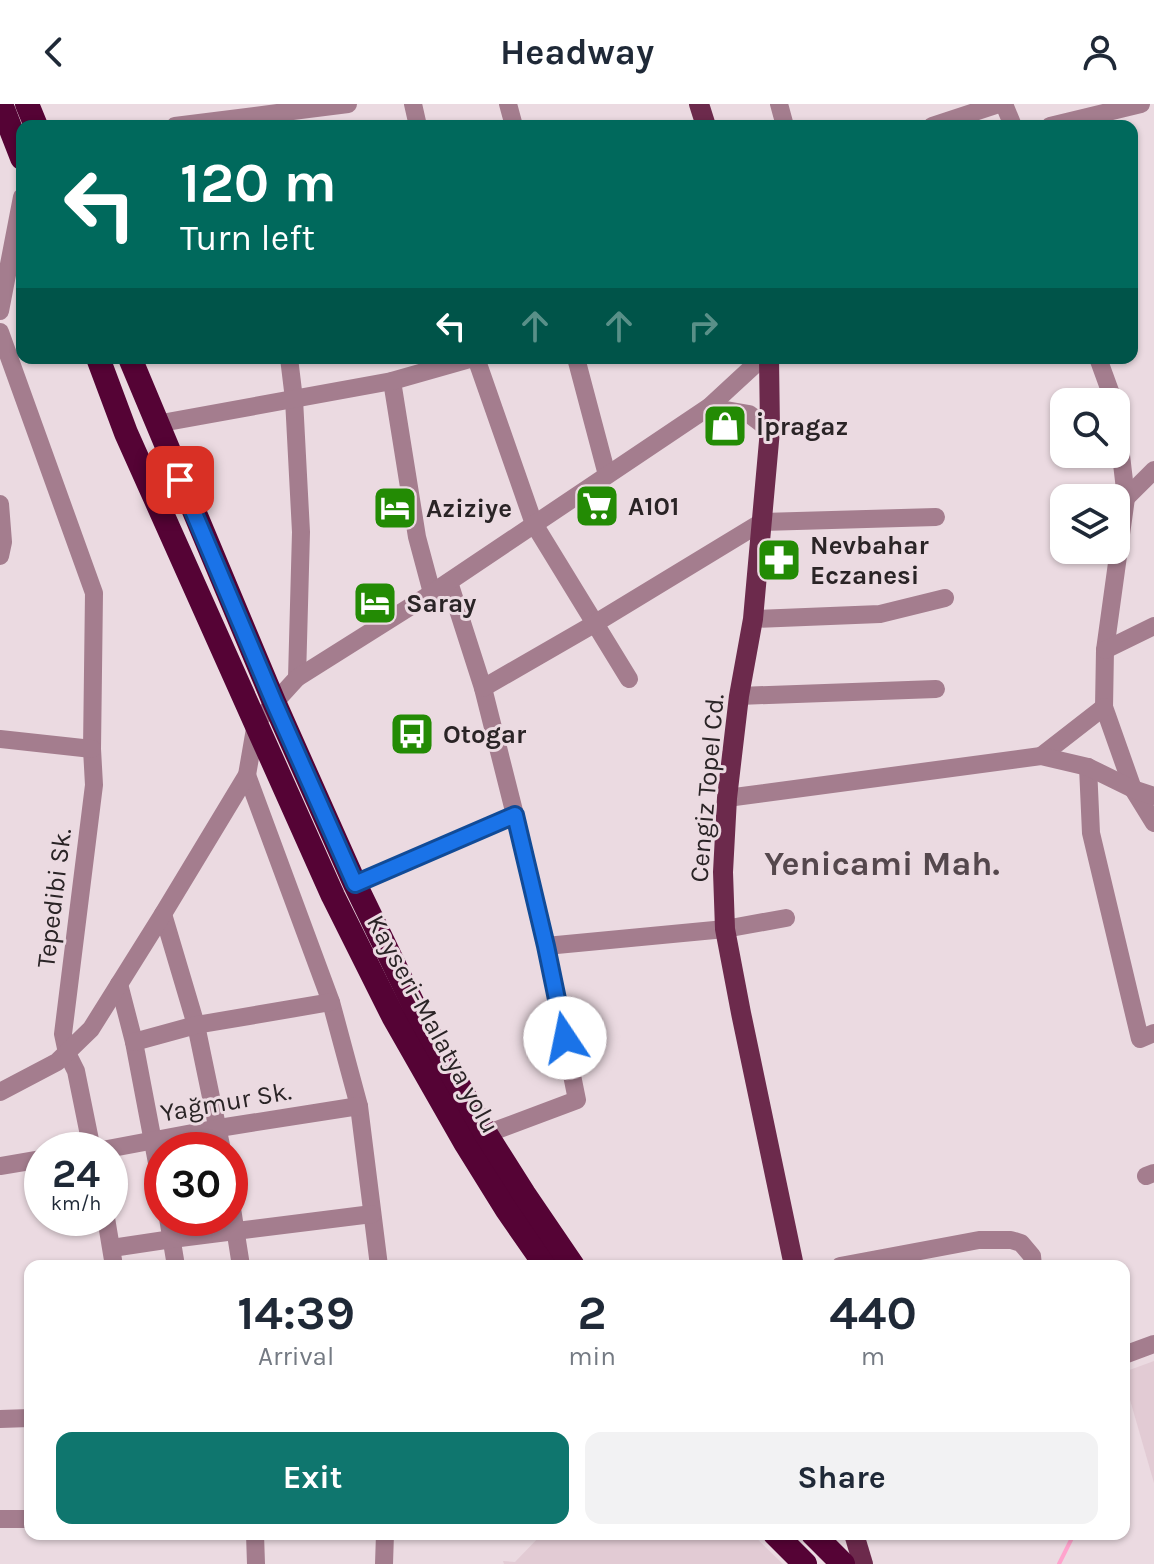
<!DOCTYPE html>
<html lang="en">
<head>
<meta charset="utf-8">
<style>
	body { margin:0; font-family:Karla,sans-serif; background:#f2f2f3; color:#1f2937; height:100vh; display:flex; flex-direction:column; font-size:30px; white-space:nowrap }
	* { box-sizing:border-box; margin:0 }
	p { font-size:26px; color:#747a83 }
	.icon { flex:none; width:44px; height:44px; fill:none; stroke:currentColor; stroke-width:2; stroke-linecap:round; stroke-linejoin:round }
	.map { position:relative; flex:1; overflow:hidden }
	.drawer { position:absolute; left:24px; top:1156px; width:1106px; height:280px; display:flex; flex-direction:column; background:#fff; border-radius:16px; box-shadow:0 2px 6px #0004 }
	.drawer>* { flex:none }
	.top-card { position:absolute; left:16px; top:16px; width:1122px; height:244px; border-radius:16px; box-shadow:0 2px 6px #0004; background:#00695c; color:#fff; overflow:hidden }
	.buttons { position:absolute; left:1050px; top:284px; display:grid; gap:16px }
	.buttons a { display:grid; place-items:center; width:80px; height:80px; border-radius:16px; background:#fff; box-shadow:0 2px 6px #0004; font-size:40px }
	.speed { position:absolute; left:24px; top:1028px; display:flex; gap:16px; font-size:40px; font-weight:700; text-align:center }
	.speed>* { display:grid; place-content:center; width:104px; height:104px; border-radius:50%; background:#fff; box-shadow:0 2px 6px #0004; line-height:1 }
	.speed small { font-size:20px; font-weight:400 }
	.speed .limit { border:12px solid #d22; background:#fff; color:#111 }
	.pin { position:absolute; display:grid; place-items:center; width:68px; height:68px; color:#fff; margin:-34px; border-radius:16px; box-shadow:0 4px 12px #0006 }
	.me { position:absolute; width:88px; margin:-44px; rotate:349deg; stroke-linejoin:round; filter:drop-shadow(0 0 6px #0008) }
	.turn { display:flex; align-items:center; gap:28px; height:168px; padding:0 32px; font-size:36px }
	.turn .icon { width:104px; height:104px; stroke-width:2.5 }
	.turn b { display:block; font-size:56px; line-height:68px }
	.lanes { display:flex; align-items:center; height:76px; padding:0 32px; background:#0003; justify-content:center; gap:40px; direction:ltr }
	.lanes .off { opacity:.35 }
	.eta { display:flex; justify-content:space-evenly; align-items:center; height:136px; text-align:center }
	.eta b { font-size:48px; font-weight:700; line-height:56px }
	.action { display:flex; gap:16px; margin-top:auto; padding:16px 32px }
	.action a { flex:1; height:92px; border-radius:16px; background:#0f766e; color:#fff; font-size:32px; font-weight:700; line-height:92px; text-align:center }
	.action a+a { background:#f2f2f3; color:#1f2937 }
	header { display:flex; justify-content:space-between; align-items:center; height:104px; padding:0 32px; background:#fff; font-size:36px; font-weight:700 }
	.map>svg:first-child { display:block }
	.built { fill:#e2cbd4 }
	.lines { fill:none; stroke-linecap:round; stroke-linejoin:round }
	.stream { stroke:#ffa3cd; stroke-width:4 }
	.minor { stroke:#a47d8e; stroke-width:18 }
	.major { stroke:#6c2a4c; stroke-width:20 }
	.highway { stroke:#550335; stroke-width:24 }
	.route-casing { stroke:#114b97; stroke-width:20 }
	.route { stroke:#1a73e8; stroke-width:14 }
	.labels { text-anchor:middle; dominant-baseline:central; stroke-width:6; stroke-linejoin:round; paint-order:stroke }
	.poi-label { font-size:26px; font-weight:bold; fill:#2a2426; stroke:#ebdae1; text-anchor:start }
	.street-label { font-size:26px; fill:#2a2426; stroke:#ebdae1 }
	.district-label { font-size:34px; font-weight:bold; fill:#55484d; stroke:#ebdae1 }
</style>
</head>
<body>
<header><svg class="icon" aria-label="back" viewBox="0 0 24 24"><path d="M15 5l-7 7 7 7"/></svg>Headway<svg class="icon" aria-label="person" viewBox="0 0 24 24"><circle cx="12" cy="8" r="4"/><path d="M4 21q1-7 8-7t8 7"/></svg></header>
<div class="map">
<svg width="1154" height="1460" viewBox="0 0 1154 1460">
	<rect width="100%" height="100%" fill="#ebdae1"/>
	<g class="built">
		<polygon points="1154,1257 1154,1379 1124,1275 1124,1268"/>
		<polygon points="542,1430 752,1430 783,1460 504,1460 503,1457 515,1458"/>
	</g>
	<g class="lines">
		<polyline class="stream" points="1059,1460 1074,1430"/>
		<g class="minor">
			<polyline points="413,0 418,22"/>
			<polyline points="508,0 514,22"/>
			<polyline points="779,0 785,22"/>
			<polyline points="1004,0 1013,22"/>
			<polyline points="175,22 348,0"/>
			<polyline points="932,22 999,0"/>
			<polyline points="1050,22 1141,0"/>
			<polyline points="0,207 22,93"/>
			<polyline points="0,228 94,489 92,645 94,681 63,930 67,949 76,967 92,1046"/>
			<polyline points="289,254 294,295 301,428 297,574"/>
			<polyline points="476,254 534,420 629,575"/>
			<polyline points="576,254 607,371"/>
			<polyline points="1098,254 1114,298"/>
			<polyline points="392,277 417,433 432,489"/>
			<polyline points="709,303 749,310 770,326"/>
			<polyline points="1116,308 1126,394 1105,546 1104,603 1133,685 1154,719"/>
			<polyline points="156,320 392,277 473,254"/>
			<polyline points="1126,394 1154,366"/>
			<polyline points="0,400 3,438 0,452"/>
			<polyline points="449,478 483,584 515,711 546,842 577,996 486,1030"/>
			<polyline points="753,515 880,510 945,494"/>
			<polyline points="1105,546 1154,522"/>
			<polyline points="483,584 594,520 762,418 936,413"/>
			<polyline points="739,592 936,585"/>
			<polyline points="0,635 92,645"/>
			<polyline points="1041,652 1104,603"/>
			<polyline points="1088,663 1091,729 1140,935 1154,929"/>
			<polyline points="247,671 331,898 359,1002 379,1162"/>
			<polyline points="727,694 1041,652 1088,663 1133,685 1154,692"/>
			<polyline points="355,780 515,711"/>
			<polyline points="163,810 196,921 222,1046"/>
			<polyline points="546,842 725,825 786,814"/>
			<polyline points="119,880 134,938 162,1085"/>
			<polyline points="134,938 196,921 331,898"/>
			<polyline points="0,988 57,958 91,925 163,810 247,671 256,619 297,574 432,489 709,303 762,254"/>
			<polyline points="102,1046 219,1024 359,1002"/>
			<polyline points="0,1062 42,1055"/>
			<polyline points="1146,1072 1154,1069"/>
			<polyline points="230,1092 241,1162"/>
			<polyline points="106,1114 114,1162"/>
			<polyline points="168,1114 176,1162"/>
			<polyline points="112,1144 172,1135 372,1110"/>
			<polyline points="840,1162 979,1136 1011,1136 1021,1139 1032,1152 1033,1162"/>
			<polyline points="1124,1251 1154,1240"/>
			<polyline points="0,1315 30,1314"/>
			<polyline points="0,1415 30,1415"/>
			<polyline points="255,1430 256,1460"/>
			<polyline points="384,1460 385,1430"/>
		</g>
		<g class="major">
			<polyline points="699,0 706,22"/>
			<polyline points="769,254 770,326 753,515 739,592 727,694 723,768 725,825 741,909 794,1162"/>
			<polyline points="854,1430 863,1460"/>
		</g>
		<g class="highway">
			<polyline points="1,0 22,54"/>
			<polyline points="27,0 36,22"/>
			<polyline points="98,254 126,329 333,792 393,912 466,1040 507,1106 546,1162"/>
			<polyline points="130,254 274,598 355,780 416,906 486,1030 524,1090 573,1162"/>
			<polyline points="775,1430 805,1460"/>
			<polyline points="813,1430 843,1460"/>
		</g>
	</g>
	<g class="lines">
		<g class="route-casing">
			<polyline id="route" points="180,376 274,598 355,780 515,711 546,842 565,934"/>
		</g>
		<use href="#route" class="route"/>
	</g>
	<defs>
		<g id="shop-square" transform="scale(2.3)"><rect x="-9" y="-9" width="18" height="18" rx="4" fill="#238b04" stroke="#ebdae1"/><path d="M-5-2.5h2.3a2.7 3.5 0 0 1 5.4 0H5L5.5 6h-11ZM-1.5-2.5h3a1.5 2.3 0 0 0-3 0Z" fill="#fff"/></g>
		<g id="supermarket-square" transform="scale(2.3)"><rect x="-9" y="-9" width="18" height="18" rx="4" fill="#238b04" stroke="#ebdae1"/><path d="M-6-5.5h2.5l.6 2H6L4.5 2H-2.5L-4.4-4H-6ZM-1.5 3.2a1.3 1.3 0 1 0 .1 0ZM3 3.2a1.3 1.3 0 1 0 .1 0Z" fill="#fff"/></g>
		<g id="hotel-square" transform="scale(2.3)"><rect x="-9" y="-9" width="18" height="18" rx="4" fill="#238b04" stroke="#ebdae1"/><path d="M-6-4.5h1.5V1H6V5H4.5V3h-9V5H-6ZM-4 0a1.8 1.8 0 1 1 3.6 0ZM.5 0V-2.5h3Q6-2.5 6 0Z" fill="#fff"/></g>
		<g id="pharmacy-square" transform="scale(2.3)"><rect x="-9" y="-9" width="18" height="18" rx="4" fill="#238b04" stroke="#ebdae1"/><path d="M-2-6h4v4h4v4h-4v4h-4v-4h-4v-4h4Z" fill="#fff"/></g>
		<g id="bus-square" transform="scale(2.3)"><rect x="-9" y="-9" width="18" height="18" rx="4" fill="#238b04" stroke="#ebdae1"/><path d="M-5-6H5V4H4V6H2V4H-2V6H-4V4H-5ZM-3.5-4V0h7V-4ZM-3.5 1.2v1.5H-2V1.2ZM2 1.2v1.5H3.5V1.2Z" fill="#fff"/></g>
	</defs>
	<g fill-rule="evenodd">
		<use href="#shop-square" x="725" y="322"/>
		<use href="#supermarket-square" x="597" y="402"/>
		<use href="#hotel-square" x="395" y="404"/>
		<use href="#pharmacy-square" x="779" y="456"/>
		<use href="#hotel-square" x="375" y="499"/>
		<use href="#bus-square" x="412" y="630"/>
	</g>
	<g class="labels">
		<g class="poi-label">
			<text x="756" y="322">İpragaz</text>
			<text x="628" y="402">A101</text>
			<text x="426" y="404">Aziziye</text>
			<text x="810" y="441">Nevbahar<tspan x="810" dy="30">Eczanesi</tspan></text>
			<text x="406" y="499">Saray</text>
			<text x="443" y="630">Otogar</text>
		</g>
		<g class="street-label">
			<text transform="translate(707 684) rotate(-85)">Cengiz Topel Cd.</text>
			<text transform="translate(54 794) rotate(-83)">Tepedibi Sk.</text>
			<text transform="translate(433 920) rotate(61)">Kayseri-Malatya yolu</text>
			<text transform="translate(226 998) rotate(-10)">Yağmur Sk.</text>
		</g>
		<g class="district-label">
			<text x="882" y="760">Yenicami Mah.</text>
		</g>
	</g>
</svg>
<div class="buttons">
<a><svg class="icon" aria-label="search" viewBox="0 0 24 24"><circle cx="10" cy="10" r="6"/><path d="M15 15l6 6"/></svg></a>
<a><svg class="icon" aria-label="layers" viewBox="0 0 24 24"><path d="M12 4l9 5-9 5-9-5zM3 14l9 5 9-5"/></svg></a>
</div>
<div class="speed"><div>24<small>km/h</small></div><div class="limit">30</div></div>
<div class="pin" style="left:180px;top:376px;background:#d93025"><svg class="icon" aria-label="arrive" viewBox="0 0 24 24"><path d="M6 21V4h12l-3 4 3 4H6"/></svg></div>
<svg class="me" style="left:565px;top:934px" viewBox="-20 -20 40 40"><circle r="19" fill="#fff"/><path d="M0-13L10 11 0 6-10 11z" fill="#1a73e8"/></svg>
<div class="top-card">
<div class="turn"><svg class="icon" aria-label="left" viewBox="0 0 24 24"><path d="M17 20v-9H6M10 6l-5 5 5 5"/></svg><div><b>120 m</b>Turn left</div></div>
<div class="lanes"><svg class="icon" aria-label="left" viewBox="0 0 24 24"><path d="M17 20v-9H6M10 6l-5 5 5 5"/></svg><svg class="icon off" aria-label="ahead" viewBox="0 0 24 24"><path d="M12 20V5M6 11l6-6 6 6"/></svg><svg class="icon off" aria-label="ahead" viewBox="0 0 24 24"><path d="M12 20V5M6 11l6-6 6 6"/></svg><svg class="icon off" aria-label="right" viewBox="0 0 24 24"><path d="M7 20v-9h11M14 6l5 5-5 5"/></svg></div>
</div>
<section class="drawer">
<div class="eta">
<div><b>14:39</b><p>Arrival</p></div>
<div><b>2</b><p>min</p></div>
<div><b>440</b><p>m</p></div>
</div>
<div class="action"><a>Exit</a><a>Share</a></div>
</section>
</div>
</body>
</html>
